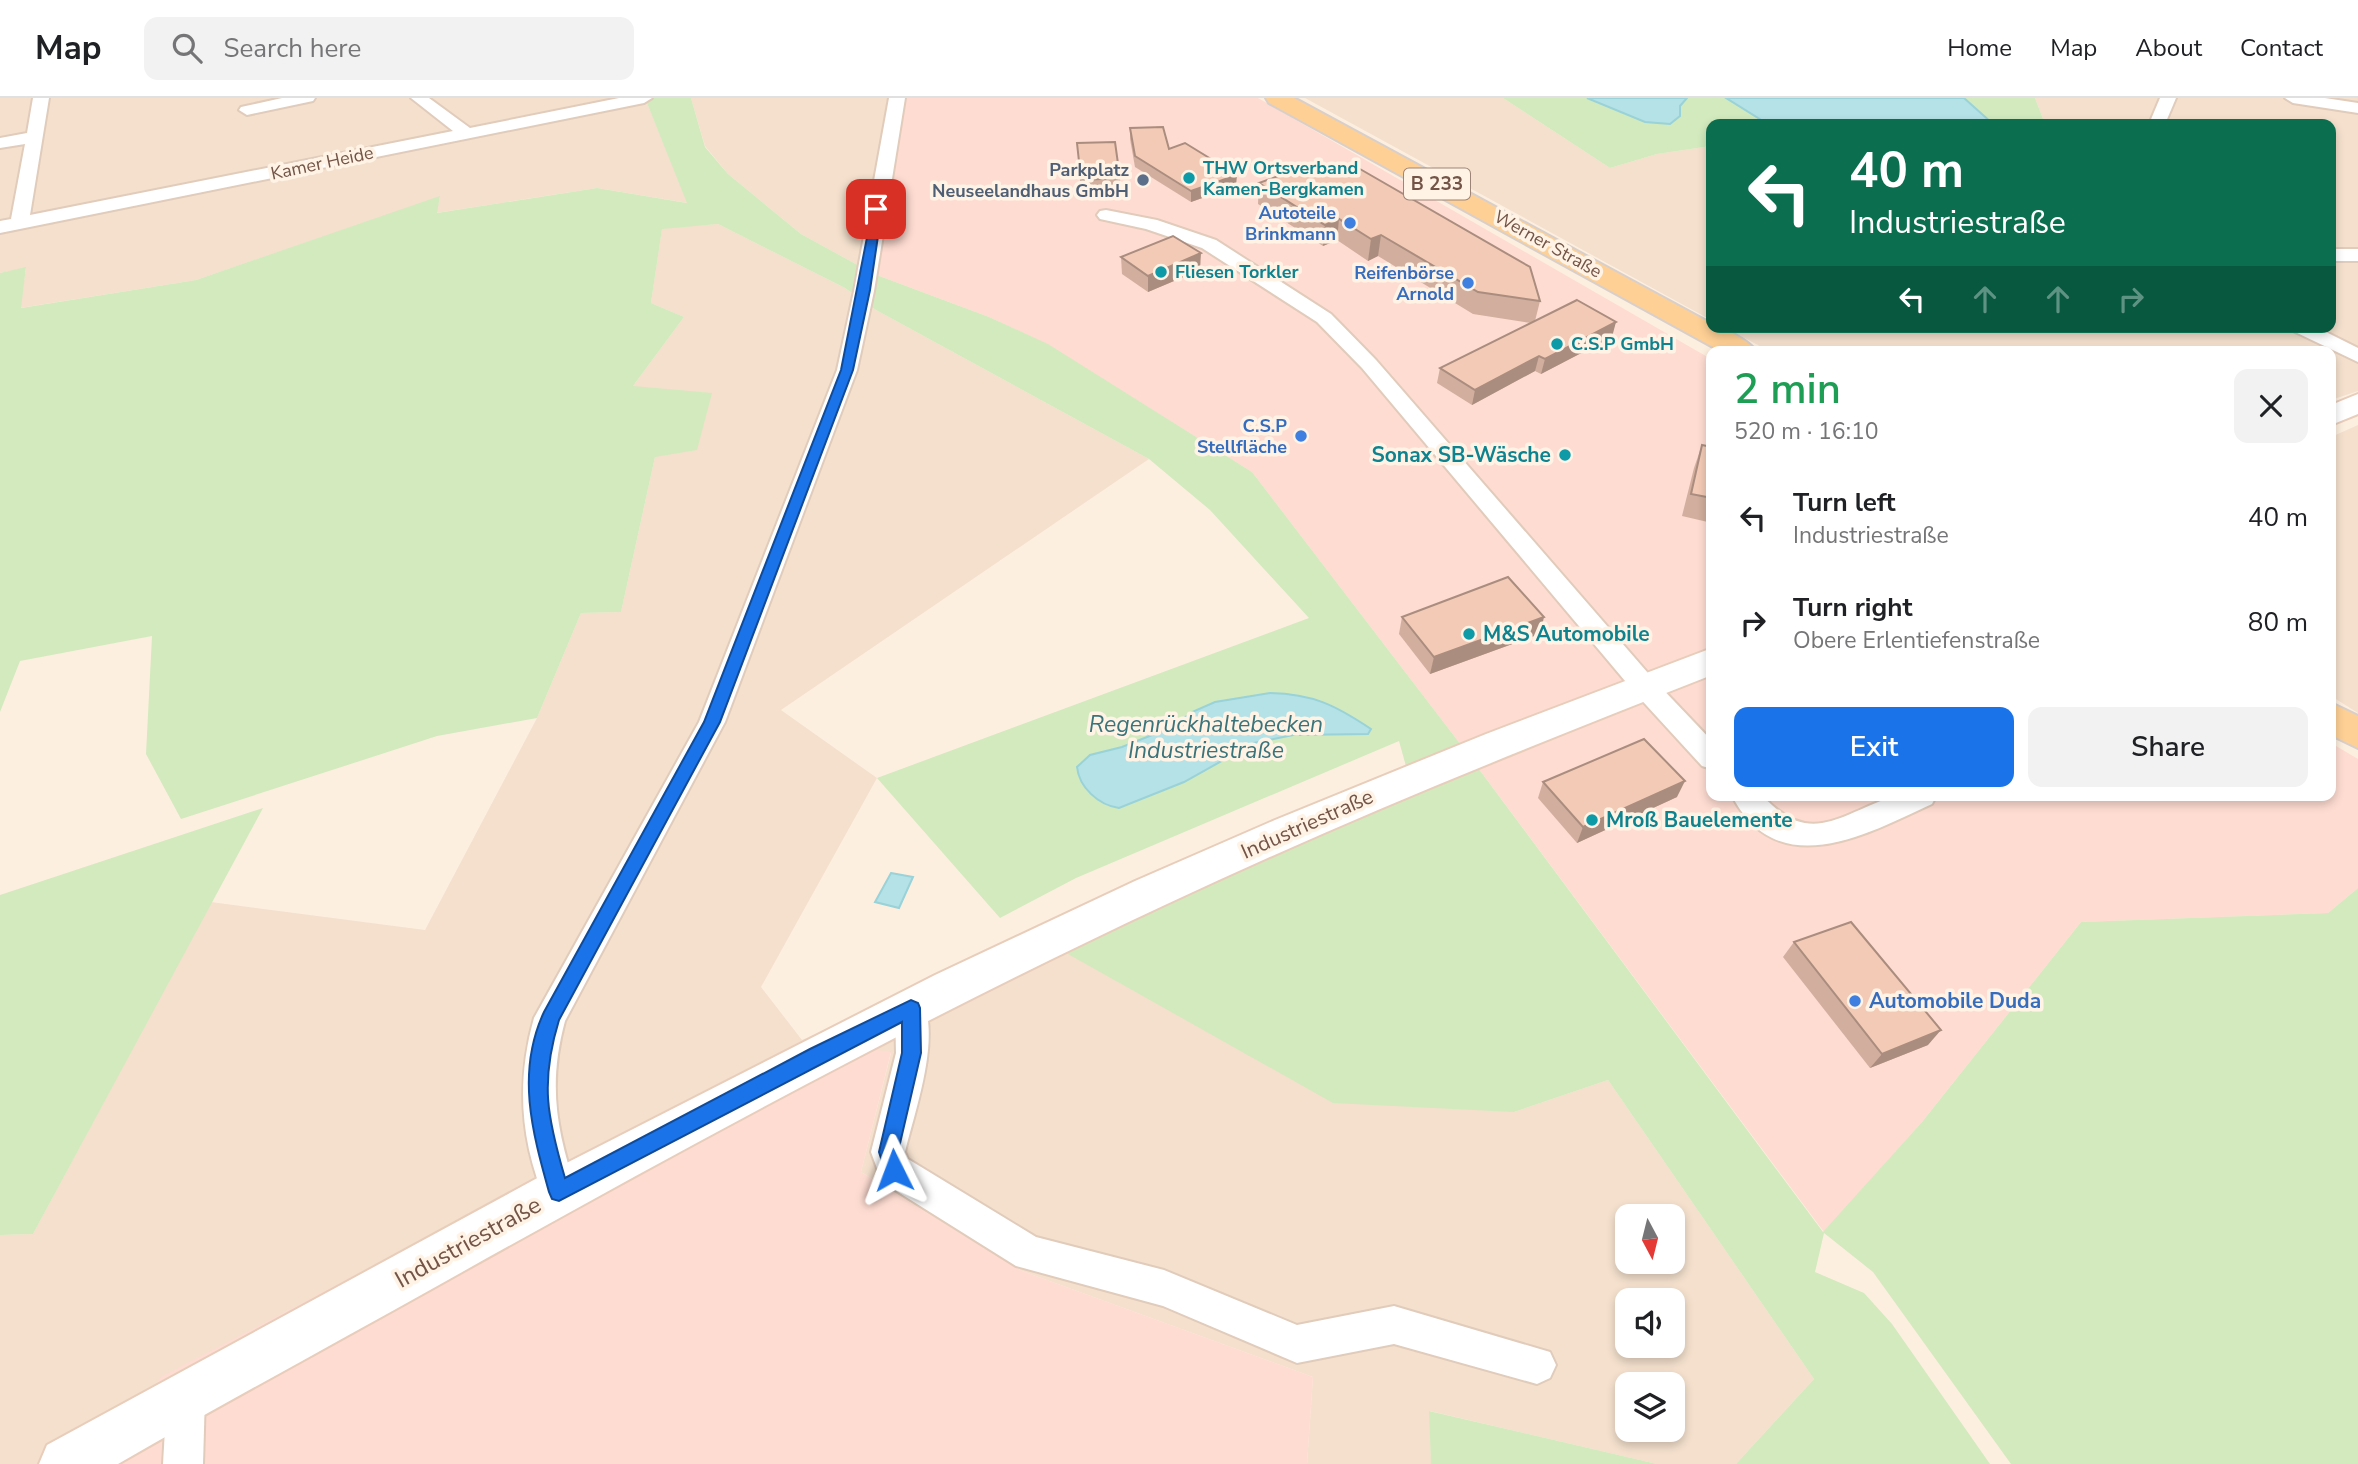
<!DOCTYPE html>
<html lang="en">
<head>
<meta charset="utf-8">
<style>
	body { margin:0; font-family:"Nunito Sans",sans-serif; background:#f2f2f2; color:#202124; height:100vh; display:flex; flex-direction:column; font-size:26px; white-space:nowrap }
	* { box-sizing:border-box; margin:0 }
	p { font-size:23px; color:#757577 }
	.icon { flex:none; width:38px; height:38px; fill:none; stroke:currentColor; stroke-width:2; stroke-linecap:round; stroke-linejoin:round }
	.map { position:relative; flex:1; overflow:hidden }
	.drawer { position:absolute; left:1706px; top:248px; width:630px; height:455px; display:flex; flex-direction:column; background:#fff; border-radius:14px; box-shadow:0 4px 10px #0003 }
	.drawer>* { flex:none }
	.hud { position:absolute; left:1706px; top:21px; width:630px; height:214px; border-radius:14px; box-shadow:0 4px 10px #0003; background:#0b6e4f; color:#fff; overflow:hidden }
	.needle { width:46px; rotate:173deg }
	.controls { position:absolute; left:1615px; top:1106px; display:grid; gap:14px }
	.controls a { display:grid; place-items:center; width:70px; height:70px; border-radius:14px; background:#fff; box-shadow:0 4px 10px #0003; font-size:35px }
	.pin { position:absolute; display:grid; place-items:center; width:60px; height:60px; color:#fff; margin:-30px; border-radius:14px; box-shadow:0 4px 10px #0006 }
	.me { position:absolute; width:77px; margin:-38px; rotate:357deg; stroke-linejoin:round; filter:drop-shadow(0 0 5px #0008) }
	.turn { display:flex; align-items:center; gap:24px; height:147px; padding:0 28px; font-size:32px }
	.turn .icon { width:91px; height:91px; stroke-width:2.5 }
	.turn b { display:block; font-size:49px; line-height:60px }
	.lanes { display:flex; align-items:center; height:66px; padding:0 28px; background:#0003; justify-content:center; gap:35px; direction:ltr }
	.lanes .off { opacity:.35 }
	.round { display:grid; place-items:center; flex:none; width:74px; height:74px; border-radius:14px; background:#f2f2f2 }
	.head { display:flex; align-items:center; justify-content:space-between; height:119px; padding:0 28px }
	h1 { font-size:42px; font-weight:600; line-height:52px; color:#1e9e55 }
	.primary-button { display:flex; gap:14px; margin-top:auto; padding:14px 28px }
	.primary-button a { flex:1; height:80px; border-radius:14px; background:#1a73e8; color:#fff; font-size:28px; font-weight:600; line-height:80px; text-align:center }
	.primary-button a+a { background:#f2f2f2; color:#202124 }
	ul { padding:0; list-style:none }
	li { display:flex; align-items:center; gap:21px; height:105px; padding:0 28px }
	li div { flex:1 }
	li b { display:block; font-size:26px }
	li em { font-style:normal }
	header { display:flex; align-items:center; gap:42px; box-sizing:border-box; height:98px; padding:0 35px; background:#fff; border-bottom:2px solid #e0e0e0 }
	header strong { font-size:33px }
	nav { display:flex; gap:38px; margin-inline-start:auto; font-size:24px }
	.search { width:490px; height:63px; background:#f2f2f2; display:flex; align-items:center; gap:18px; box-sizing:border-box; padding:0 24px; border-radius:14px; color:#757577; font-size:26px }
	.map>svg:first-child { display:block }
	.residential { fill:#f4e0cd; fill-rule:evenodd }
	.commercial { fill:#fedcd2 }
	.green { fill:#d2eabe }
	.water { fill:#b4e2e6; stroke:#99d2d8; stroke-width:2 }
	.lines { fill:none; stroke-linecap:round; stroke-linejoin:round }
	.street-casing { stroke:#e1cbbb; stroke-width:4 }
	.secondary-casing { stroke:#e8cdbb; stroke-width:4 }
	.primary-casing { stroke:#d8cfcb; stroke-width:4 }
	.street { fill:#fff; fill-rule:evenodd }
	.secondary { fill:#fff; fill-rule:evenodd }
	.primary { fill:#fed095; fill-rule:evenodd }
	.wall { fill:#d1ae9d }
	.shaded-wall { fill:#aa8d7f }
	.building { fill:#f3cab6; stroke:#aa8d7f; stroke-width:2 }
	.route { fill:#1a73e8; stroke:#114b97; stroke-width:2 }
	.culture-dot { fill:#0f9aa8; stroke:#fff3e6; stroke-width:2.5 }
	.service-dot { fill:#5c6f8a; stroke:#fff3e6; stroke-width:2.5 }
	.shop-dot { fill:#3f7fe0; stroke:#fff3e6; stroke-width:2.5 }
	.labels { text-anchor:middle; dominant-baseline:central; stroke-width:7; stroke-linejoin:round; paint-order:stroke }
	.far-street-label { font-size:18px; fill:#735446; stroke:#fff3e6 }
	.far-culture-label { font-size:18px; font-weight:bold; fill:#0d838f; stroke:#fff3e6; text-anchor:start }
	.far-service-label { font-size:18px; font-weight:bold; fill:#4e5e75; stroke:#fff3e6; text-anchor:end }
	.far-shop-label { font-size:18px; font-weight:bold; fill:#366cbe; stroke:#fff3e6; text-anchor:end }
	.shield { fill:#fff3e6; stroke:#9d8476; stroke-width:2 }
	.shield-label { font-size:19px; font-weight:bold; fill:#735446 }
	.culture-label { font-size:21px; font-weight:bold; fill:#0d838f; stroke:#fff3e6; text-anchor:start }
	.street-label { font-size:21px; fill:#735446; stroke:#fff3e6 }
	.shop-label { font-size:21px; font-weight:bold; fill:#366cbe; stroke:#fff3e6; text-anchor:start }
	.water-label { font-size:23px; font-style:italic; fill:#3a737a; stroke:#fff3e6 }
	.near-street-label { font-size:24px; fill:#735446; stroke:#fff3e6 }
</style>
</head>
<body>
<header>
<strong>Map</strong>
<div class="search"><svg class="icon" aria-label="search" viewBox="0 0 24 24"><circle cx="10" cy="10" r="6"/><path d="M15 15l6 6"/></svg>Search here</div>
<nav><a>Home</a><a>Map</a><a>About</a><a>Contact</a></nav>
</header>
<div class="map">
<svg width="2358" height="1366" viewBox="0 0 2358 1366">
	<rect width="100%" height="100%" fill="#fdefdf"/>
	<g class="residential">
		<polygon points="0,0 645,0 688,105 597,90 436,115 440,99 196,182 20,210 26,170 0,175"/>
		<polygon points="691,0 902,0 874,176 801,136 728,76 705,48"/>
		<polygon points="1305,0 1503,0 1610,70 1657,56 1711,48 1711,222"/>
		<polygon points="2035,0 2358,0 2358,293 2331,302 2331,254 1771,254 1724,229 2331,229 2331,26 2045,26"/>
		<path d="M718,126L845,190L876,212L1149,361L781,612L877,680L761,889L802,942L1036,838L1514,1014L1608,982L1814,1281L1736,1366H1657L1430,1313L1431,1366H1307L1313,1279L1022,1173L861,1074L891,955L102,1366H0V1137L33,1136L211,804L425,832L537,620L581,515L621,514L655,359L633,288L684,219L651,205L662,130ZM1628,1118H1673V1164H1628ZM1628,1202H1673V1248H1628ZM1628,1286H1673V1332H1628Z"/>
		<polygon points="2358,327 2358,615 2331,598 2331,339"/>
	</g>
	<g class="commercial">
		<polygon points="902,0 1258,0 1711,261 1712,698 2331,698 2331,645 2358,661 2358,790 2328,815 2081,824 1922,1024 1824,1134 1461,647 1252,374 1047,246 989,219 874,176"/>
		<polygon points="803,942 891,954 861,1074 1022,1173 1313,1279 1307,1366 102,1366 107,1354 161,1279"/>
	</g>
	<g class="green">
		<polygon points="645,0 691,0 705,49 728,76 801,136 874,176 989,219 1048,246 1252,374 1461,647 1823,1134 1922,1024 2081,824 2328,815 2358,790 2358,1366 2011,1366 1873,1174 1824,1135 1815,1174 1864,1195 1892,1226 1990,1366 1736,1366 1814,1281 1608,982 1514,1014 1333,1005 1036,838 1407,672 1399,643 1076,780 1000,820 877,680 1309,520 1210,412 1149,361 876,212 845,190 718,126 662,131 651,205 684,219 633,288 712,295 697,352 655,359 621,514 581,515 537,620 437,638 181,721 146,656 152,538 20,563 0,614 0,175 26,169 21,210 196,182 440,98 437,115 597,90 687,105"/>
		<polygon points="1503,0 1587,0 1645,24 1680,8 1687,0 1726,0 1763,23 1774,26 1712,26 1711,48 1657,56 1610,70"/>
		<polygon points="1964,0 2035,0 2045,26 1993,26"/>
		<polygon points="263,710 33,1136 0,1137 0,797"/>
		<polygon points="1429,1313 1657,1366 1431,1366"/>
	</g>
	<g class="water">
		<polygon points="1587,0 1687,0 1680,8 1680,18 1670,26 1645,24"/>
		<polygon points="1726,0 1964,0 1993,26 1864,23 1861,26 1774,26 1763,23"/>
		<path d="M1270,595C1313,596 1335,607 1371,631L1368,636L1293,637L1254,645L1184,684L1119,710C1098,707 1079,689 1077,669L1090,657L1122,649L1172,629L1192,614L1215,604Z"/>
		<polygon points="891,775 913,779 899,810 875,804"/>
	</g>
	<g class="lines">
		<g class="street-casing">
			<g id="street">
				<polygon points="33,0 49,0 30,117 453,33 411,0 429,0 470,30 619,0 652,0 644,5 0,135 0,123 11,121 25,46 0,50 0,40 27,35"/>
				<polygon points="282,0 315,0 313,3 247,17 239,12 241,9"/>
				<path d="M889,0H905L874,193L857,272L725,624L565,923C548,986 556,1032 577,1094L571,1106L559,1111L547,1106C520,1045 516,984 534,920L699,624L837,272L854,193Z"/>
				<polygon points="2160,0 2176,0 2165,26 2149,26"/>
				<polygon points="2285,0 2325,0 2358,5 2358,15 2293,5"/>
				<polygon points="1106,112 1157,122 1216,142 1331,216 1376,262 1654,582 1712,643 1712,671 1702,668 1636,596 1362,270 1317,224 1202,150 1146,131 1100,121 1097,117 1100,113"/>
				<rect x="2331" y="151" width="27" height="12"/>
				<polygon points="2290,229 2316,229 2358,250 2358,264 2293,233"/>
				<path d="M1732,698H1763C1810,750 1840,716 1892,699C1905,695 1923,698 1936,698L1932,706C1867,736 1778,786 1732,698Z"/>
				<path d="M911,896L922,900C941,941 915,1012 905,1054L908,1061L1036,1139L1164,1172L1297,1227L1394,1208L1550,1254L1556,1267L1550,1280L1537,1286L1394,1246L1297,1265L1163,1208L1016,1168L882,1084L871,1054L896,955L895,910L900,900Z"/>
				<polygon points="186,1278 200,1283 205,1297 203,1366 163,1366 167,1297 172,1283"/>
			</g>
		</g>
		<g class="secondary-casing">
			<g id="secondary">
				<polygon points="2358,296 2358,316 2331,327 2331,307"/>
				<path d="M1712,550V577C1528,649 1346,722 1167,806C919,922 678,1053 439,1187C332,1247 224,1305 118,1366H39L47,1347L541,1078L935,877L1135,783L1275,722L1486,636Z"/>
			</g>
		</g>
		<g class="primary-casing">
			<g id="primary">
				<path d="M1266,0H1294L1712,226V229C1725,229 1749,243 1757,254H1722L1269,5Z"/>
				<polygon points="2331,605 2358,618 2358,650 2331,637"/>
			</g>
		</g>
		<use href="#street" class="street"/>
		<use href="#secondary" class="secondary"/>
		<use href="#primary" class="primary"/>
	</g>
	<g class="wall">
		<polygon points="1130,30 1169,51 1236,88 1191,104 1135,69 1130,41"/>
		<polygon points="1077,45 1120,80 1121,96 1082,98"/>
		<polygon points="1259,85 1540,203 1535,223 1612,239 1541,276 1535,273 1472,307 1437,285 1440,270 1531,225 1473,216 1378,158 1368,163 1337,142 1323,148 1258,106"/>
		<polygon points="1121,159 1200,172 1148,194 1122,176"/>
		<polygon points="1702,347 1712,349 1712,425 1682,418 1694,370"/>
		<polygon points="1402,519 1540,536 1430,576 1399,536"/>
		<polygon points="1543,684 1677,699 1577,745 1538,700"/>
		<polygon points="1794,844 1928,947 1870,970 1783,859"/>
	</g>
	<g class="shaded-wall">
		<polygon points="1237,77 1236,88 1191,104 1191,93"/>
		<polygon points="1339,121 1337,142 1323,148 1325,127"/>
		<polygon points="1381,137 1378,158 1368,163 1371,141"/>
		<polygon points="1201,155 1200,172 1148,194 1148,178"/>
		<polygon points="1616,224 1612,239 1541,276 1545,261"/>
		<polygon points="1539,258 1535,273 1472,307 1475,292"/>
		<polygon points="1544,519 1540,536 1430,576 1434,559"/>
		<polygon points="1685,683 1677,699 1577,745 1583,729"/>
		<polygon points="1941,932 1928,947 1870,970 1882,956"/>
	</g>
	<g class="building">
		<polygon points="1163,29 1169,51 1185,45 1237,77 1191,93 1135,58 1130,30"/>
		<polygon points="1115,44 1120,80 1081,82 1077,45"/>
		<polygon points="1317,64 1342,78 1360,71 1530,169 1540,203 1478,194 1381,137 1371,141 1339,121 1325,127 1259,85"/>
		<polygon points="1173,138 1201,155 1148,178 1121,159"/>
		<polygon points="1577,202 1616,224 1545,261 1539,258 1475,292 1440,270"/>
		<polygon points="1702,347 1712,349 1712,400 1691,396"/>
		<polygon points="1508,479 1544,519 1434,559 1402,519"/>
		<polygon points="1644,641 1685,683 1583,729 1543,684"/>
		<polygon points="1851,824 1941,932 1882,956 1794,844"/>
	</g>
	<path class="route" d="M873,109L882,111L870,192L853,272L720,624L559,922C540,984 547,1019 565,1080L810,951L911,902L918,905L920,910L921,955L898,1054L904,1072L901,1079L894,1082L887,1079L879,1054L902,955V924L559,1103L552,1101L549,1094C532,1033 516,974 544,914L704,624L841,272Z"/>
	<g class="culture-dot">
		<circle cx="1189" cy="80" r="7"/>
		<circle cx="1161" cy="174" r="7"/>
		<circle cx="1557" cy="246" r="7"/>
		<circle cx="1565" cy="357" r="7"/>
		<circle cx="1469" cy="536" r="7"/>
		<circle cx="1592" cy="722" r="7"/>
	</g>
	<circle class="service-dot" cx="1143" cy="82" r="7"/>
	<g class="shop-dot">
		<circle cx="1350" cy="125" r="7"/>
		<circle cx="1468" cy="185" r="7"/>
		<circle cx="1301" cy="338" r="7"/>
		<circle cx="1855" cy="903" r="7"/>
	</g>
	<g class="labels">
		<g class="far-street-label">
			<text transform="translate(322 65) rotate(-12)">Kamer Heide</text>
			<text transform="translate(1548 146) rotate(29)">Werner Straße</text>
		</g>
		<g class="far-culture-label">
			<text x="1203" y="70">THW Ortsverband<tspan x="1203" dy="21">Kamen-Bergkamen</tspan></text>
			<text x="1175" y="174">Fliesen Torkler</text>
			<text x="1571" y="246">C.S.P GmbH</text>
		</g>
		<g class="far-service-label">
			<text x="1129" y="72">Parkplatz<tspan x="1129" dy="21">Neuseelandhaus GmbH</tspan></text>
		</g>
		<g class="far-shop-label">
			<text x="1336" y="115">Autoteile<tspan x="1336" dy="21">Brinkmann</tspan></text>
			<text x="1454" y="175">Reifenbörse<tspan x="1454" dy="21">Arnold</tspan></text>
			<text x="1287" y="328">C.S.P<tspan x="1287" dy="21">Stellfläche</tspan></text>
		</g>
		<rect class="shield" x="1404" y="70.5" width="66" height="31" rx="5"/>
		<g class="shield-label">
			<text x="1437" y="86">B 233</text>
		</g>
		<g class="culture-label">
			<text x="1551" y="357" text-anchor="end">Sonax SB-Wäsche</text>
			<text x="1483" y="536">M&amp;S Automobile</text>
			<text x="1606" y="722">Mroß Bauelemente</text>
		</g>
		<g class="street-label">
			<text transform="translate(1307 726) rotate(-24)">Industriestraße</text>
		</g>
		<g class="shop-label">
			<text x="1869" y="903">Automobile Duda</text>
		</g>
		<g class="water-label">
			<text x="1206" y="626">Regenrückhaltebecken<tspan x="1206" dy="26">Industriestraße</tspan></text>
		</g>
		<g class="near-street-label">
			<text transform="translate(468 1144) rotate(-29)">Industriestraße</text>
		</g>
	</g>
</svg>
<div class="controls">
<a><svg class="needle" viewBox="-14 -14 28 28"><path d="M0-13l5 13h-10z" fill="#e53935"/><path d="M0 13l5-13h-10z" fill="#757577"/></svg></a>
<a><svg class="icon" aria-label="sound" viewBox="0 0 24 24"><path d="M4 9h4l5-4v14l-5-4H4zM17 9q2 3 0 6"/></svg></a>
<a><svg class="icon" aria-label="layers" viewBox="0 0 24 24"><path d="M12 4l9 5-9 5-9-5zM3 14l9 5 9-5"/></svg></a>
</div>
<div class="pin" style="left:876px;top:111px;background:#d93025"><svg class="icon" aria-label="arrive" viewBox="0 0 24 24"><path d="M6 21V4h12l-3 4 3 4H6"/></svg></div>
<svg class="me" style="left:894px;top:1072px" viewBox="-20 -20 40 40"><path d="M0-17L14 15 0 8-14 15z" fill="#1a73e8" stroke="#fff" stroke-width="4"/></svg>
<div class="hud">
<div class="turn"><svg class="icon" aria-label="left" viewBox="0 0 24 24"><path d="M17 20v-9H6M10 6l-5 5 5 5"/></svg><div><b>40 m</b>Industriestraße</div></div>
<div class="lanes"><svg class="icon" aria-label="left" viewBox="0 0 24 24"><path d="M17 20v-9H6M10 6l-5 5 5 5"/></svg><svg class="icon off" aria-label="ahead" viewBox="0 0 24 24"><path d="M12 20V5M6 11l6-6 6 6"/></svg><svg class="icon off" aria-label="ahead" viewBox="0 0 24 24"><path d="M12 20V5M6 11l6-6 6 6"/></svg><svg class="icon off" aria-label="right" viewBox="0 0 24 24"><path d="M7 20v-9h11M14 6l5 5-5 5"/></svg></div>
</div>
<section class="drawer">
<div class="head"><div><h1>2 min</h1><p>520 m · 16:10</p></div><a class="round"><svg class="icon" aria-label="close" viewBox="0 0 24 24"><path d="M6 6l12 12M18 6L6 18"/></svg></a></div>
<ul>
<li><svg class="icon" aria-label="left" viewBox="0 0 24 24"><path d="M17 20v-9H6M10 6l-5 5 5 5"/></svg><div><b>Turn left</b><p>Industriestraße</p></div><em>40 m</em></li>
<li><svg class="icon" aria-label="right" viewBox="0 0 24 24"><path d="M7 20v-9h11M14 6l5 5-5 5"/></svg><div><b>Turn right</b><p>Obere Erlentiefenstraße</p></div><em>80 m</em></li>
</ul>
<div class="primary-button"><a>Exit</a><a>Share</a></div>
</section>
</div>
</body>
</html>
